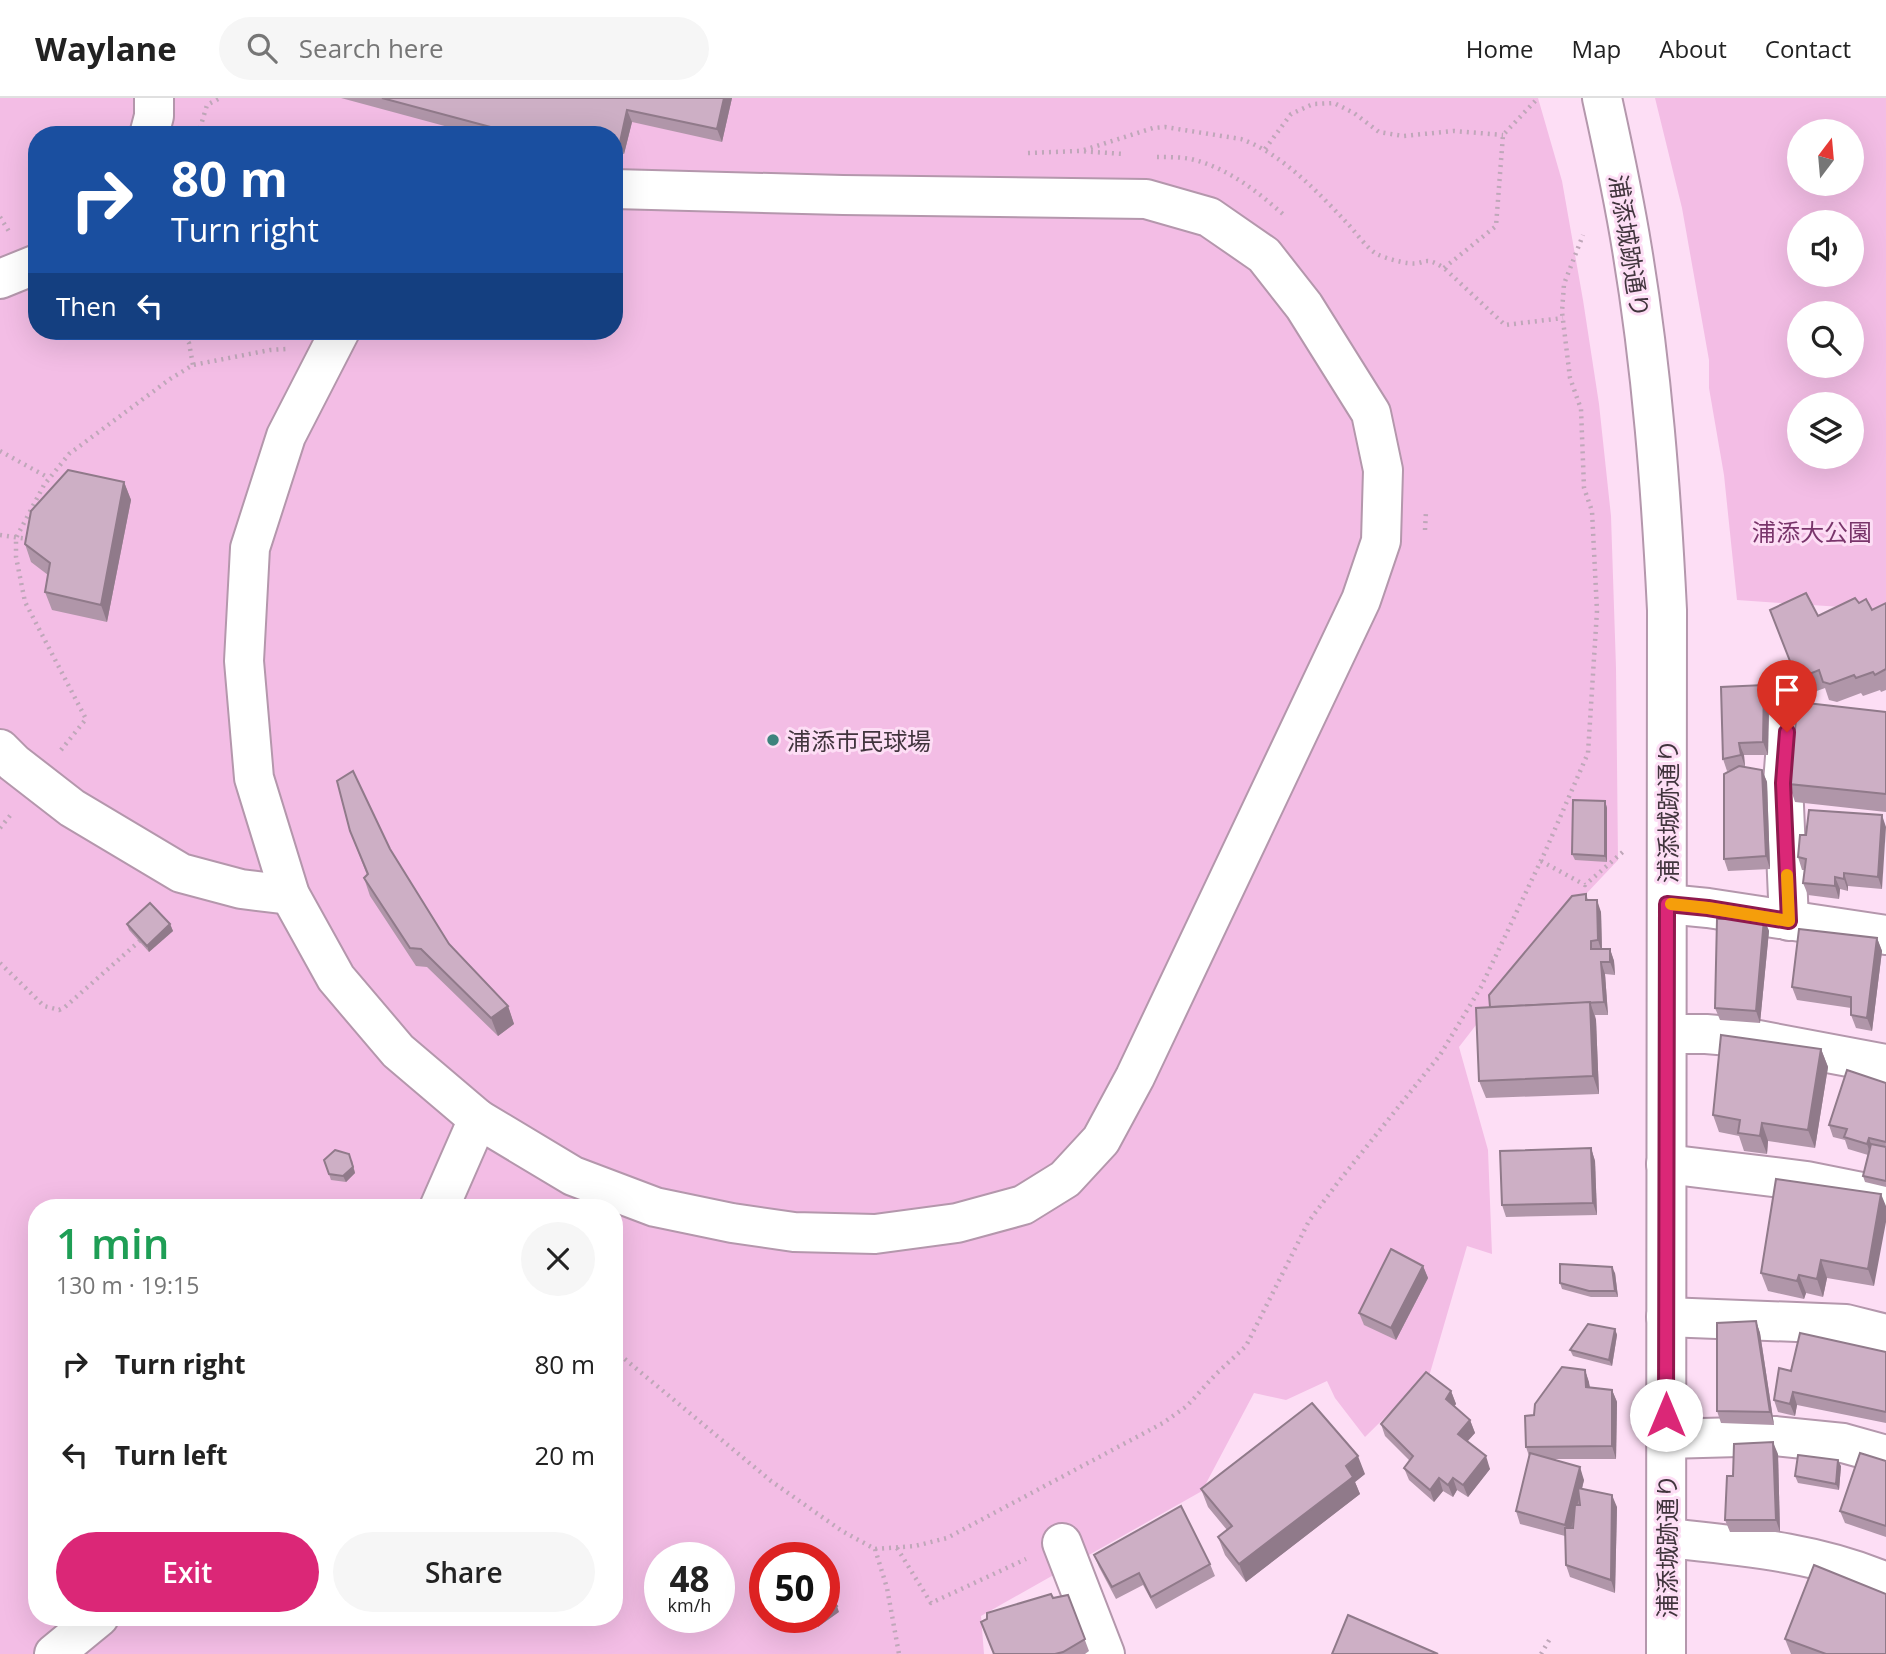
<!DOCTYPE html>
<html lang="en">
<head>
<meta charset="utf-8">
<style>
	body { margin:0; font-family:"Open Sans","Noto Sans JP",sans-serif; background:#f6f6f6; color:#222; height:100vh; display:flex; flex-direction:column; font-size:26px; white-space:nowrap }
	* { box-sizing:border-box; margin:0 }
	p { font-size:23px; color:#767676 }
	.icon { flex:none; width:38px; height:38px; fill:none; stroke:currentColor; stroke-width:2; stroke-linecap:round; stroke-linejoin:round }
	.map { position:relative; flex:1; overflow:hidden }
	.side { position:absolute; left:28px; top:1101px; width:595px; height:427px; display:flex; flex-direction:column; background:#fff; border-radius:28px; box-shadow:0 7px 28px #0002 }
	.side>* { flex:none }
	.top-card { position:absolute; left:28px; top:28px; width:595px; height:214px; border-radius:28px; box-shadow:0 7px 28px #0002; background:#1a4fa0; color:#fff; overflow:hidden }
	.needle { width:46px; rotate:16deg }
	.fabs { position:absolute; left:1787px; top:21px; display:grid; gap:14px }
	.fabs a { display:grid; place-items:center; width:77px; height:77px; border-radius:50%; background:#fff; box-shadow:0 7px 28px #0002; font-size:35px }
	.speed { position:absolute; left:644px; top:1444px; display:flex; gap:14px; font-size:35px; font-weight:700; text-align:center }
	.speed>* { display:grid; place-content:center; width:91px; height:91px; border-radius:50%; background:#fff; box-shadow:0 7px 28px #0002; line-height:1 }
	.speed small { font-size:18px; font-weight:400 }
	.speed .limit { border:10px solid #d22; background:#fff; color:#111 }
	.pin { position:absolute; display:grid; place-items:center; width:60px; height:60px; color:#fff; margin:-72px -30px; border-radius:50% 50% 50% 0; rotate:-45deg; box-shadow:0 0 7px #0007 }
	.pin .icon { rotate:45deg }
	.me { position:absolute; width:77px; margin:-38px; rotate:0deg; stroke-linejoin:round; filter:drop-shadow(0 0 5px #0008) }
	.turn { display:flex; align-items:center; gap:24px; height:147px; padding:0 28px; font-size:32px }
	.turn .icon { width:91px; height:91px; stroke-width:2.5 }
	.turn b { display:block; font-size:49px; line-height:60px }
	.then { display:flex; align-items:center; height:66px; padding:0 28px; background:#0003; gap:14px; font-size:26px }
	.round { display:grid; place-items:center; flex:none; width:74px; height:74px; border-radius:37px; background:#f6f6f6 }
	.summary { display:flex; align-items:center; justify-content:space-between; height:119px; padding:0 28px }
	h1 { font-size:42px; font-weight:600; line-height:52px; color:#1e9e55 }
	.action { display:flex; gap:14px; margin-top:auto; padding:14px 28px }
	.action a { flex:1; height:80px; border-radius:42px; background:#db2777; color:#fff; font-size:28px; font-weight:600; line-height:80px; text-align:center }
	.action a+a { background:#f6f6f6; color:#222 }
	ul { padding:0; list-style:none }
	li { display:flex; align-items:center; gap:21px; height:91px; padding:0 28px }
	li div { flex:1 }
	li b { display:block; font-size:26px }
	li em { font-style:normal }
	header { display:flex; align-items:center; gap:42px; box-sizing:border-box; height:98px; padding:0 35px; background:#fff; border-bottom:2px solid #e0e0e0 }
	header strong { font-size:33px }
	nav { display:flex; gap:38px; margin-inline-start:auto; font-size:24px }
	.search { width:490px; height:63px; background:#f6f6f6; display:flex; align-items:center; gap:18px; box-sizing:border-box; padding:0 24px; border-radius:38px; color:#767676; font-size:26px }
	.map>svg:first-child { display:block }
	.green { fill:#f3bde5; fill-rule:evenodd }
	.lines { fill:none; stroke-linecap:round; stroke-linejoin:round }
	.minor-casing { stroke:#b497ac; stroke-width:42 }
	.major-casing { stroke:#b497ac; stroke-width:42 }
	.path { stroke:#bfa7b9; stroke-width:4.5; stroke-dasharray:2 5; stroke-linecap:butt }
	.minor { stroke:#fff; stroke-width:38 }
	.major { stroke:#fff; stroke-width:38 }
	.wall { fill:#b096a9 }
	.shaded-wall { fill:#907a8a }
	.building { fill:#cdafc5; stroke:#907a8a; stroke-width:2 }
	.route-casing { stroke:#8e194d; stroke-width:18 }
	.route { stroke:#db2777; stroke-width:12 }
	.slow { stroke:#f59e0b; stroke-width:12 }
	.poi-dot { fill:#3d837d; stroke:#fddef5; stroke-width:2.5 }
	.labels { text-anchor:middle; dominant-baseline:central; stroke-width:6; stroke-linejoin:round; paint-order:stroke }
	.street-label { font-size:24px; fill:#41353d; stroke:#fddef5 }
	.park-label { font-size:24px; fill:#79356b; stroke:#fddef5 }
	.poi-label { font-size:24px; fill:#41353d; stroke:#fddef5; text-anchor:start }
</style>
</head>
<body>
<header>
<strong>Waylane</strong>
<div class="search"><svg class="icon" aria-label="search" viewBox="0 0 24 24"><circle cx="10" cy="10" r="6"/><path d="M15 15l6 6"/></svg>Search here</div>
<nav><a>Home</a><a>Map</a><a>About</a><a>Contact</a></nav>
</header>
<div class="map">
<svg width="1886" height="1556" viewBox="0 0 1886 1556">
	<rect width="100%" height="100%" fill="#fddef5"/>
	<g class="green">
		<path d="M0,0H1538L1562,83L1583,202L1599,306L1611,418L1616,570L1618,762L1538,847L1459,949L1488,1052L1492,1156L1467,1148L1430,1275L1365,1339L1335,1300L1327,1283L1286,1302L1254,1295L1202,1393L981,1518L984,1556H0ZM37,37H614V233H37ZM37,1110H614V1519H37ZM660,1460H719V1519H660ZM765,1460H824V1519H765Z"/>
		<path d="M1655,0H1886V512L1737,502L1724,377L1709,290V262L1682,110ZM1799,33H1852V86H1799ZM1799,124H1852V177H1799ZM1799,215H1852V268H1799ZM1799,306H1852V359H1799Z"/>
	</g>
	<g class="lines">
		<g class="minor-casing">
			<g id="minor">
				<polyline points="149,37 154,18 154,0"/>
				<polyline points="0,181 37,166"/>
				<polyline points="340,233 286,338 250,450 244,563 254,680 290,797 336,880 398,953 478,1021 573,1078 655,1109 732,1125 794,1134 875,1136 957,1125 1023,1107 1065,1081 1101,1042 1135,979 1361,502 1381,443 1383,372 1371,315 1304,208 1264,157 1209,119 1146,101 843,97 614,91"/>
				<polyline points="1789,607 1783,685 1789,823"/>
				<polyline points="0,651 14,665 72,710 181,775 241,791 290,797"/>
				<polyline points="1667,806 1708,810 1886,837"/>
				<polyline points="1668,936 1706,936 1742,939 1886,966"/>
				<polyline points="1666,1066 1807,1083 1886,1099"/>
				<polyline points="439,1110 478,1021"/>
				<polyline points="1666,1219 1846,1226 1886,1236"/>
				<polyline points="1666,1341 1775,1338 1843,1345 1886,1357"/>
				<path d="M1667,1440C1741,1448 1817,1454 1886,1484"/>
				<polyline points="1062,1445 1105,1556"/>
				<polyline points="54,1556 99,1519"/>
			</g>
		</g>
		<g class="major-casing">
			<path id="major" d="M1602,0C1613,50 1624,101 1632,151C1652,271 1661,391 1667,512L1666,1556"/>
		</g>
		<g class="path">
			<polyline points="198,37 207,7 220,0"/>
			<polyline points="1265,51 1291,16 1313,6 1334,5 1354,15 1379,34 1403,38 1454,33 1503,37"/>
			<path d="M1084,52L1153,30L1165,29L1241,41C1281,55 1318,94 1347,125C1355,133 1367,151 1377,156C1385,160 1399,164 1408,165C1426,168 1422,156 1444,170L1505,227L1563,220"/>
			<polyline points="1028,55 1079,53 1124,56"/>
			<path d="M1157,59C1168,59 1180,59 1191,61C1228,70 1257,93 1285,118"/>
			<polyline points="0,119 10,135"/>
			<polyline points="1444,170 1496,128 1503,37 1538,0"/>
			<polyline points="180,233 189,245 193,267"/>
			<polyline points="0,353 49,380"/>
			<polyline points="1425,432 1426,413"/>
			<polyline points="0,437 28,441"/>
			<polyline points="61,652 86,621 25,504 16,459 16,440 44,387 69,356 170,281 193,267 270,252 286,251"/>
			<polyline points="0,730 13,714"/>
			<polyline points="1541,763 1585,787 1625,752"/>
			<polyline points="0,865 44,908 59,912 65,909 143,840"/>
			<polyline points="614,1252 771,1383 842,1433 875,1451 915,1448 947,1440 1163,1325 1187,1308 1215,1277 1246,1248 1309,1123 1339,1083 1440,957 1481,889 1545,754 1588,655 1597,513 1592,413 1584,390 1581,311 1570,280 1562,214 1564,186 1583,137"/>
			<polyline points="897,1450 931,1505 1026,1461"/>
			<polyline points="875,1451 887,1490 899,1556"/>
			<polyline points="1541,1556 1551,1539"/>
		</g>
		<use href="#minor" class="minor"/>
		<use href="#major" class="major"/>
	</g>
	<g class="wall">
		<polygon points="341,0 732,0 722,44 632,24 624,56 614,55 614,37 478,37"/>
		<polygon points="124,384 131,402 107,524 52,512 45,494 48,477 31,464 25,446"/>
		<polygon points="1859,505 1872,512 1886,505 1886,592 1881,594 1880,592 1863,598 1861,595 1837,604 1829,602 1825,590 1803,598 1770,512 1818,518"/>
		<polygon points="1764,587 1769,600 1768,657 1744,657 1745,669 1762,672 1767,684 1770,771 1728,773 1724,761 1731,672 1727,673 1723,661"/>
		<polygon points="1886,614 1886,714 1795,704 1789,686"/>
		<polygon points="1605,703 1607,710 1607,764 1575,762 1572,756"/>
		<polygon points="1882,717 1882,791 1848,788 1848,793 1840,791 1839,801 1808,797 1803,785 1805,772 1802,772 1798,759 1806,737"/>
		<polygon points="350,733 390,751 449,846 508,908 514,926 498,938 427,869 416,868 370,798 364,780 367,777"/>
		<polygon points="1586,796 1588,802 1601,814 1602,851 1610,851 1614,863 1615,877 1605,876 1608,917 1595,917 1596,922 1599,996 1486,1000 1479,983 1490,909"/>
		<polygon points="1764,821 1769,833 1760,925 1720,922 1715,910"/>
		<polygon points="127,826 170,826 173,833 149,854 129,832"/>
		<polygon points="1877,840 1882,853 1872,933 1856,930 1851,917 1851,910 1797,902 1792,889"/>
		<polygon points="1821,951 1828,969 1815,1050 1768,1043 1767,1056 1744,1053 1739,1038 1719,1034 1713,1017"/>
		<polygon points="1886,985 1886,1089 1865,1084 1863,1078 1868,1057 1848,1051 1845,1042 1833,1039 1829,1027"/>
		<polygon points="1591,1050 1595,1063 1597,1117 1506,1119 1502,1107"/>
		<polygon points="324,1062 352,1062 355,1075 346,1084 331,1082"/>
		<polygon points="1881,1096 1874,1188 1827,1180 1823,1199 1806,1195 1804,1201 1768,1193 1761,1175"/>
		<polygon points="1423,1168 1428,1180 1396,1242 1364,1227 1359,1215"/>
		<polygon points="1615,1175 1618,1199 1591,1199 1562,1191 1560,1185"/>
		<polygon points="1756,1223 1760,1235 1774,1327 1721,1325 1717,1313"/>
		<polygon points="1615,1231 1617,1237 1612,1268 1573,1258 1570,1252"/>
		<polygon points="1886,1254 1886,1325 1797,1307 1795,1318 1778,1314 1774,1302 1791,1273"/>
		<polygon points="1585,1272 1590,1289 1612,1292 1617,1304 1616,1361 1550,1361 1584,1382 1582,1391 1617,1409 1615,1495 1570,1479 1566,1467 1565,1438 1520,1426 1516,1413 1529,1358 1526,1349 1534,1317"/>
		<polygon points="1451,1293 1456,1306 1454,1308 1470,1322 1475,1335 1467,1344 1490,1371 1468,1399 1457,1392 1453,1399 1443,1393 1434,1404 1409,1382 1404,1370 1410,1363 1385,1338 1381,1326"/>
		<polygon points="1778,1356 1780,1434 1730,1434 1725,1422 1733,1378"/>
		<polygon points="1886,1363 1886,1439 1845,1425 1840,1413"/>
		<polygon points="1841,1368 1839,1392 1798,1385 1795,1378"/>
		<polygon points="1365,1376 1355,1384 1360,1396 1246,1484 1225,1457 1218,1439 1227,1432 1208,1409 1201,1391"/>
		<polygon points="1094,1457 1210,1466 1215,1478 1156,1511 1143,1487 1116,1501 1099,1469"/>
		<polygon points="1068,1497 1089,1553 1085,1556 994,1556 1053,1500"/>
		<polygon points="1785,1541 1886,1556 1791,1556"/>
	</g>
	<g class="shaded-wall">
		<polygon points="724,0 732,0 722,44 717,31"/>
		<polygon points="627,12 632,24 624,56 620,44"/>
		<polygon points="124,384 131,402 107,524 101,507"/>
		<polygon points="1764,587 1769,600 1768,657 1763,644"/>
		<polygon points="1739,645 1744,657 1745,669 1741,657"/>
		<polygon points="1762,672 1767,684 1770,771 1766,758"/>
		<polygon points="1605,703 1607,710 1607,764 1605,758"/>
		<polygon points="1882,717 1886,729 1882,791 1878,779"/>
		<polygon points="1844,775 1848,788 1848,793 1844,781"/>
		<polygon points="1835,779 1840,791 1839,801 1835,788"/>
		<polygon points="1597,802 1601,814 1602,855 1598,842"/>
		<polygon points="1764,821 1769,833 1760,925 1756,913"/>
		<polygon points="170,826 173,833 149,854 147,848"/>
		<polygon points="1877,840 1882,853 1872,933 1867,920"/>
		<polygon points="1610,851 1614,863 1615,877 1610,864"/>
		<polygon points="1601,864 1605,876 1608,917 1604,904"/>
		<polygon points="1590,904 1596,922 1599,996 1593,978"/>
		<polygon points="508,908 514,926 498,938 491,920"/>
		<polygon points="1821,951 1828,969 1815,1050 1808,1032"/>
		<polygon points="1762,1025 1768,1043 1767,1056 1760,1038"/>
		<polygon points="1869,1040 1873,1052 1871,1058 1867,1046"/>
		<polygon points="1591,1050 1595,1063 1597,1117 1593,1105"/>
		<polygon points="349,1056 355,1075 346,1084 343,1078"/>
		<polygon points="1881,1096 1886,1108 1886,1124 1874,1188 1868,1171"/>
		<polygon points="1821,1162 1827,1180 1823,1199 1817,1181"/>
		<polygon points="1423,1168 1428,1180 1396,1242 1391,1230"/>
		<polygon points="1612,1169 1615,1175 1618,1199 1615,1193"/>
		<polygon points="1799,1177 1806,1195 1804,1201 1797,1183"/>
		<polygon points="1756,1223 1760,1235 1774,1327 1770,1314"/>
		<polygon points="1615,1231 1617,1237 1612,1268 1609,1262"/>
		<polygon points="1585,1272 1589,1284 1591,1301 1586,1289"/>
		<polygon points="1612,1292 1617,1304 1616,1361 1612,1348"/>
		<polygon points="1451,1293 1456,1306 1450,1314 1446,1301"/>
		<polygon points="1793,1294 1797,1307 1795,1318 1790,1306"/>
		<polygon points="1470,1322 1475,1335 1462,1349 1458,1336"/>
		<polygon points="1773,1344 1778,1356 1780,1434 1776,1422"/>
		<polygon points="1358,1358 1365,1376 1355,1384 1360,1396 1246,1484 1239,1466"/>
		<polygon points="1486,1358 1490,1371 1468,1399 1463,1387"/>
		<polygon points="1838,1362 1841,1368 1839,1392 1836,1386"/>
		<polygon points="1580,1369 1584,1382 1569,1439 1565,1427"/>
		<polygon points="1439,1380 1443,1393 1434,1404 1430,1392"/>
		<polygon points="1453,1380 1457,1392 1453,1399 1448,1387"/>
		<polygon points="1612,1397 1617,1409 1615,1495 1611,1482"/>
		<polygon points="837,1508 839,1514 818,1529 816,1523 821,1519 824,1519 824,1517"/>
	</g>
	<g class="building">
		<polygon points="382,0 724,0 717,31 627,12 620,44 614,43 614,37 552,37 498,31"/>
		<polygon points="68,372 124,384 101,507 45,494 50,465 25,446 31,413"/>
		<polygon points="1806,495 1818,518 1855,500 1859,505 1866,501 1872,512 1886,505 1886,571 1875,577 1873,574 1856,580 1854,577 1830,586 1823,584 1819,572 1797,581 1770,512"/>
		<polygon points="1764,587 1763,644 1739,645 1741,657 1723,661 1721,589"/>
		<polygon points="1798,604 1886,614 1886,696 1789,686"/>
		<polygon points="1739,668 1762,672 1766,758 1724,761 1724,676"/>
		<polygon points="353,673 390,751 449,846 508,908 491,920 421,851 410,850 364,780 368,776 350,733 337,683"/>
		<polygon points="1573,702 1605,703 1605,758 1572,756"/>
		<polygon points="1809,712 1882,717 1878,779 1844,775 1844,781 1835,779 1835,788 1803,785 1806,761 1798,759 1800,737 1806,737"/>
		<polygon points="1586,796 1586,802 1597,802 1598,842 1591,843 1591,851 1610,851 1610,864 1601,864 1604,904 1490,909 1489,897 1572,798"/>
		<polygon points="150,805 170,826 147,848 127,826"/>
		<polygon points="1717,821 1764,821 1756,913 1715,910"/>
		<polygon points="1799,831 1877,840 1867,920 1851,917 1851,899 1792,889"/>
		<polygon points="1590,904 1593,978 1479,983 1476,910"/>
		<polygon points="1721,937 1821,951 1808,1032 1762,1025 1760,1038 1738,1035 1740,1022 1713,1017"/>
		<polygon points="1847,972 1886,985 1886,1044 1869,1040 1867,1046 1844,1039 1847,1031 1829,1027"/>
		<polygon points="1871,1046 1886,1049 1886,1083 1863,1078"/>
		<polygon points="1591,1050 1593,1105 1502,1107 1500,1053"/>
		<polygon points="335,1052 349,1056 353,1069 343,1078 329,1076 324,1062"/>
		<polygon points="1776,1081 1881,1096 1868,1171 1821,1162 1817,1181 1799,1177 1797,1183 1761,1175"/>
		<polygon points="1391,1151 1423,1168 1391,1230 1359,1215"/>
		<polygon points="1560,1166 1612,1169 1615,1193 1589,1193 1560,1185"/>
		<polygon points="1756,1223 1770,1314 1717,1313 1717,1225"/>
		<polygon points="1588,1226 1615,1231 1609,1262 1570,1252"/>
		<polygon points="1800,1235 1886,1254 1886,1314 1793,1294 1790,1306 1774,1302 1779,1270 1791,1273"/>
		<polygon points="1562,1269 1585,1272 1586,1289 1612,1292 1612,1348 1526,1349 1525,1318 1534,1317 1535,1306"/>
		<polygon points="1426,1274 1451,1293 1446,1301 1470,1322 1458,1336 1486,1358 1463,1387 1453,1380 1448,1387 1439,1380 1430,1392 1404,1370 1413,1358 1381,1326"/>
		<polygon points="1312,1305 1358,1358 1346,1368 1353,1379 1239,1466 1218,1439 1232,1428 1201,1391"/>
		<polygon points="1773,1344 1776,1422 1725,1422 1727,1378 1733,1378 1734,1346"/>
		<polygon points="1530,1355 1580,1369 1565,1427 1516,1413"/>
		<polygon points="1860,1355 1886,1363 1886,1428 1840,1413"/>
		<polygon points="1798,1357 1838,1362 1836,1386 1795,1378"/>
		<polygon points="1578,1390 1612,1397 1611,1482 1566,1467 1565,1430 1573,1430 1575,1407 1580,1407"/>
		<polygon points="1181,1408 1210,1466 1151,1499 1139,1475 1112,1489 1094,1457"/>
		<polygon points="1814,1467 1886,1496 1886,1556 1826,1556 1785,1541"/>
		<polygon points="824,1491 837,1508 824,1517"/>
		<polygon points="1051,1496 1053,1500 1068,1497 1085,1541 1063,1554 1055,1556 994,1556 981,1524 987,1521 987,1515"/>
		<polygon points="1348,1517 1438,1556 1332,1556"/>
		<polygon points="813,1519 821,1519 816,1523"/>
	</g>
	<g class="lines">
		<g class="route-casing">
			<polyline id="route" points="1666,1317 1667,806 1708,810 1789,823 1783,685 1787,634"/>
		</g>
		<use href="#route" class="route"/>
		<polyline class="slow" points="1671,806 1708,810 1789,823 1787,777"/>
	</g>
	<circle class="poi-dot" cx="773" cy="642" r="7"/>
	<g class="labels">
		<g class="street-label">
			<text transform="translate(1630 148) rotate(81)">浦添城跡通り</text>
			<text transform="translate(1667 713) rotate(-90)">浦添城跡通り</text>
			<text transform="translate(1666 1448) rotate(-90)">浦添城跡通り</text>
		</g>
		<g class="park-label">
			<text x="1812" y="433">浦添大公園</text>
		</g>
		<g class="poi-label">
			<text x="787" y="642">浦添市民球場</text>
		</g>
	</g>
</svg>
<div class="fabs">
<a><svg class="needle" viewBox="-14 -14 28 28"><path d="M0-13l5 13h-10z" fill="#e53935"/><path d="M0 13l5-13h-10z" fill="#767676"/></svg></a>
<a><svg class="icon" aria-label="sound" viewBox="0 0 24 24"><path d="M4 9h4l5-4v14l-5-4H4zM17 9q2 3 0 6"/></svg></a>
<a><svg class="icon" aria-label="search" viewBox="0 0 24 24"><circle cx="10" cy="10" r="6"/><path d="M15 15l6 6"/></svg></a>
<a><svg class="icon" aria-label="layers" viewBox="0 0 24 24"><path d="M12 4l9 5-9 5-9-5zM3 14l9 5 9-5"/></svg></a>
</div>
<div class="speed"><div>48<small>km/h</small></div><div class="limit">50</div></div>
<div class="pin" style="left:1787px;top:634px;background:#d93025"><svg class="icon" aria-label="arrive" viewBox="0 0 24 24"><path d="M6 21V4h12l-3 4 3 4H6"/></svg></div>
<svg class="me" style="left:1666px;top:1317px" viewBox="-20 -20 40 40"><circle r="19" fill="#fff"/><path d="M0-13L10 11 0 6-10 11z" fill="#db2777"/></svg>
<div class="top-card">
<div class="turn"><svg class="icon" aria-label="right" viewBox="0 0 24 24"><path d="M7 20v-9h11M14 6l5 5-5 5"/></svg><div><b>80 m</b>Turn right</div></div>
<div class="then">Then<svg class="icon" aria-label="left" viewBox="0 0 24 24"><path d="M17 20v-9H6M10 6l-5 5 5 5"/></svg></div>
</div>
<section class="side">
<div class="summary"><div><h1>1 min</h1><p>130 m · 19:15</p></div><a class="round"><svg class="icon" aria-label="close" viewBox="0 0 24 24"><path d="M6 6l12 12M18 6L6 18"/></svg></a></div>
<ul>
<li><svg class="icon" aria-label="right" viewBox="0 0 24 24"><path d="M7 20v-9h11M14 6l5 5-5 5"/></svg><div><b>Turn right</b></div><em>80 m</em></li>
<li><svg class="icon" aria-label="left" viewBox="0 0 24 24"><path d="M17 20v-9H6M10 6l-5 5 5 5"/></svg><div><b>Turn left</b></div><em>20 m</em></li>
</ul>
<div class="action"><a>Exit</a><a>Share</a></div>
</section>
</div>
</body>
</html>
